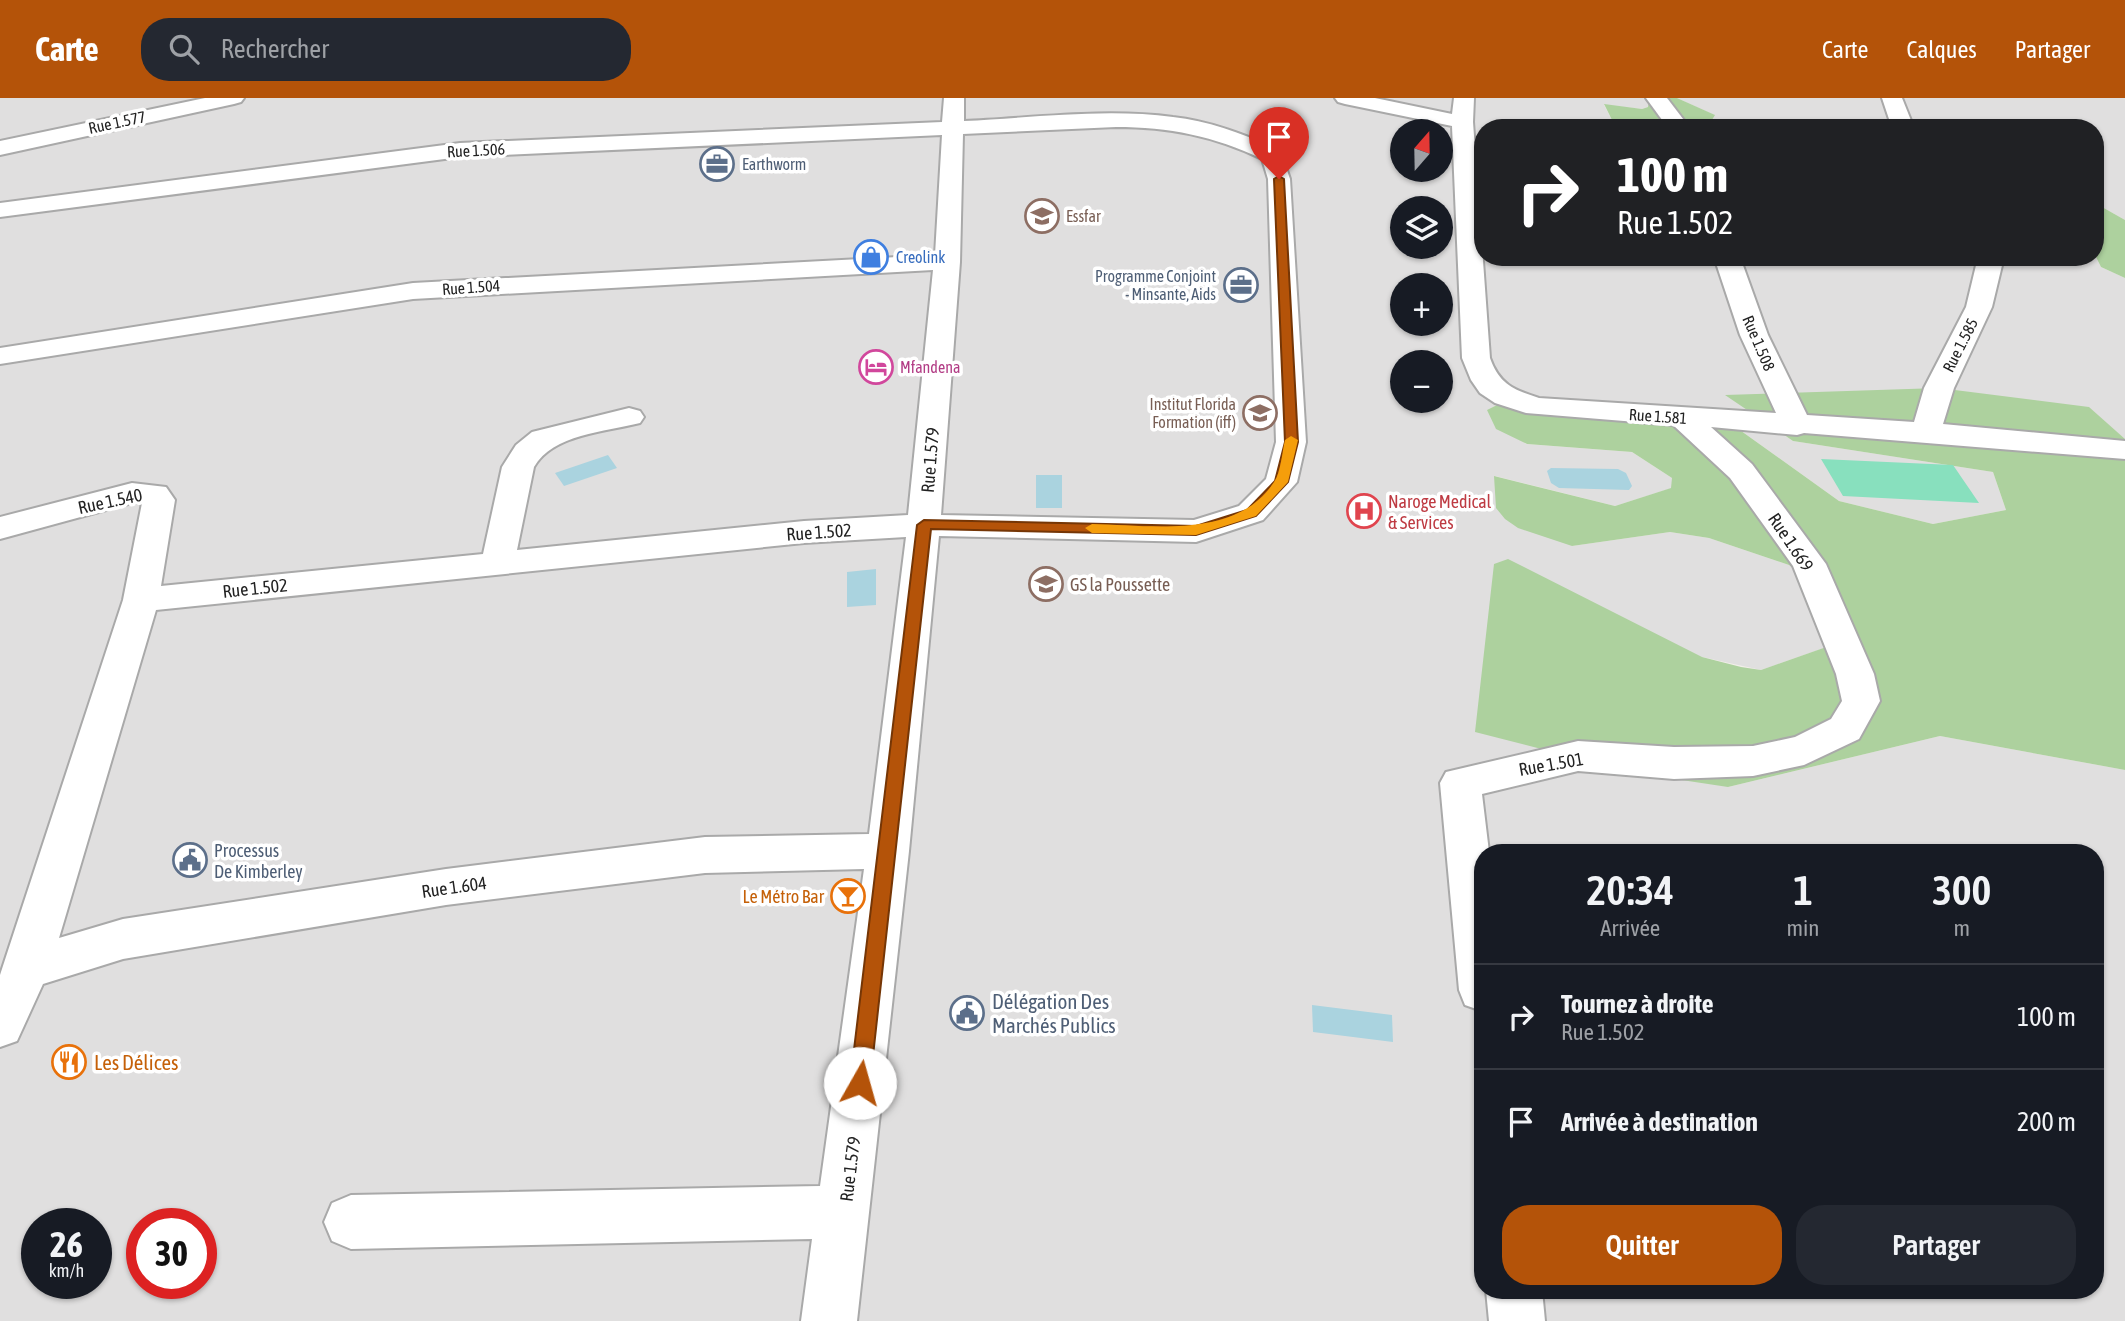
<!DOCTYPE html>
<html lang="fr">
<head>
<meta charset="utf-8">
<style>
	body { margin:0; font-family:"Asap Condensed",sans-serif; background:#242831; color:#f1f3f6; height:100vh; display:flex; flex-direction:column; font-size:26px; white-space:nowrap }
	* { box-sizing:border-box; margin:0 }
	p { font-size:23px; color:#9ea1a6 }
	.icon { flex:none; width:38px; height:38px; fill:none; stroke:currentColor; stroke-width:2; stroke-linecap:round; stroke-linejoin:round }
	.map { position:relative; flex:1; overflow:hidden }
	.side { position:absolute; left:1474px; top:746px; width:630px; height:455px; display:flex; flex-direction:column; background:#171b24; border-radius:28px; box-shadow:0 2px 5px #0004 }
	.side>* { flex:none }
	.top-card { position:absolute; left:1474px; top:21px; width:630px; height:147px; border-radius:28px; box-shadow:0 2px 5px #0004; background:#202124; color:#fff; overflow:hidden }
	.needle { width:46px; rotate:20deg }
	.tools { position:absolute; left:1390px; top:21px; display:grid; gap:14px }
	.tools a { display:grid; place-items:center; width:63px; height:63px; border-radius:50%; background:#171b24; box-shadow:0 2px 5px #0004; font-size:35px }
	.speed { position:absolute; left:21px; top:1110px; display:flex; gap:14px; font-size:35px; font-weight:700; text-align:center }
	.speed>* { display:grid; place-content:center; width:91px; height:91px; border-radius:50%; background:#171b24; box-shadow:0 2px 5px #0004; line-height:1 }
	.speed small { font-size:18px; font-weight:400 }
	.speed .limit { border:10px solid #d22; background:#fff; color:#111 }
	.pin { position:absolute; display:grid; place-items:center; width:60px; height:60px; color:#fff; margin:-72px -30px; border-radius:50% 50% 50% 0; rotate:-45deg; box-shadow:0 0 7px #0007 }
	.pin .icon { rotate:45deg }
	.me { position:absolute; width:77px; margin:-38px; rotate:7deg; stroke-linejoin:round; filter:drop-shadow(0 0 5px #0008) }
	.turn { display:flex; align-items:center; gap:24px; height:147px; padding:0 28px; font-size:32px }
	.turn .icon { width:91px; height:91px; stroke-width:2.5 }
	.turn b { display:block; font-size:49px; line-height:60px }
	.eta { display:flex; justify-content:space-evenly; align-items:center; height:119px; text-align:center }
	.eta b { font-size:42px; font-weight:600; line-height:49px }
	.button { display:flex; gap:14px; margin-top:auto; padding:14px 28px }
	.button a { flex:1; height:80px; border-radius:28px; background:#b45309; color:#fff; font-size:28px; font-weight:600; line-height:80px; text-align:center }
	.button a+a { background:#242831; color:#f1f3f6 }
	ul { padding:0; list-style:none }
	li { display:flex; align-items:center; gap:21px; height:105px; padding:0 28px; border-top:2px solid #363941 }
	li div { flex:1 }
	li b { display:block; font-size:26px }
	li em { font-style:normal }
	header { display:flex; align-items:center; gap:42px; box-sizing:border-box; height:98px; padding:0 35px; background:#b45309; color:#fff }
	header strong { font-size:33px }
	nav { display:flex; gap:38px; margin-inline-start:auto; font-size:24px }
	.search { width:490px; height:63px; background:#242831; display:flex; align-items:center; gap:18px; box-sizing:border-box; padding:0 24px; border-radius:28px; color:#9ea1a6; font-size:26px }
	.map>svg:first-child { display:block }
	.residential { fill:#e0dfdf; fill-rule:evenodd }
	.forest { fill:#add19e }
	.pitch { fill:#88e0be }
	.water { fill:#aad3df }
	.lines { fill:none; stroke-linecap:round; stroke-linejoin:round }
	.minor-casing { stroke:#a9a9a9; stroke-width:4 }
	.minor { fill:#fff; fill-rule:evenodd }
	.route { fill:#b45309; stroke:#753606; stroke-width:2 }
	.slow { fill:#f59e0b }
	.labels { text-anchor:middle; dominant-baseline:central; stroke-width:7; stroke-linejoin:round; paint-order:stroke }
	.far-street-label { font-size:16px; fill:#222; stroke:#fff }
	.far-service-label { font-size:16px; fill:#4e5e75; stroke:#fff; text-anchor:start }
	.far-education-label { font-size:16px; fill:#785e54; stroke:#fff; text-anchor:start }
	.far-shop-label { font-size:16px; fill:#366cbe; stroke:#fff; text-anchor:start }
	.far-hotel-label { font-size:16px; fill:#b23c85; stroke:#fff; text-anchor:start }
	.street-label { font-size:18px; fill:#222; stroke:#fff }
	.health-label { font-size:18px; fill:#be3a42; stroke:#fff; text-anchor:start }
	.education-label { font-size:18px; fill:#785e54; stroke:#fff; text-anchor:start }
	.service-label { font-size:18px; fill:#4e5e75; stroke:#fff; text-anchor:start }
	.food-label { font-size:18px; fill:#c56008; stroke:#fff; text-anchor:end }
	.near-service-label { font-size:21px; fill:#4e5e75; stroke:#fff; text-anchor:start }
	.near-food-label { font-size:21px; fill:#c56008; stroke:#fff; text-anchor:start }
</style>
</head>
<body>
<header>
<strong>Carte</strong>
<div class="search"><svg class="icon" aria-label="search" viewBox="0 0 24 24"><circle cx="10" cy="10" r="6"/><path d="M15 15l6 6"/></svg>Rechercher</div>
<nav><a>Carte</a><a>Calques</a><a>Partager</a></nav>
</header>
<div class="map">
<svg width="2125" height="1223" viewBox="0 0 2125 1223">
	<rect width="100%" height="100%" fill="#f2efe9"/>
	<g class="residential">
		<path d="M0,0H1649L1648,9L1642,11L1604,7L1612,22L1609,30H1482V159L2095,157L2101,169L2125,180V341L2115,333L1726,297L1793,343L1993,374L2006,412L1933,426L1839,403L1737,330L1683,320L1497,307L1488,312L1526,346L1632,354L1672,380V390L1615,408L1495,378L1572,448L1670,434L1709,440L1789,467L1832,500L1833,547L1761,572L1702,559L1728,689L1940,638L2125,672V1223H0ZM1402,33H1440V72H1402ZM1402,110H1440V149H1402ZM1402,187H1440V226H1402ZM1402,264H1440V303H1402ZM1482,754H2095V1192H1482ZM37,1125H96V1185H37ZM142,1125H201V1185H142Z"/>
		<polygon points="1677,0 2125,0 2125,122 2095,105 2095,30 1707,30 1714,17"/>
	</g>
	<g class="forest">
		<polygon points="1649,0 1677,0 1715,17 1707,30 1609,30 1612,22 1604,6 1642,11 1648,9"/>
		<polygon points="2095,105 2125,122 2125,180 2101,169 2095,157"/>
		<polygon points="1939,290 2089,309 2125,341 2125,672 1940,638 1728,689 1635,675 1475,634 1494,466 1508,461 1702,559 1741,569 1761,572 1832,547 1832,500 1789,467 1709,440 1670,434 1572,448 1518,430 1505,421 1496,410 1494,378 1615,408 1671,390 1672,380 1632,354 1527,346 1496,331 1487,312 1497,307 1683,320 1737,330 1839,403 1933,426 2006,412 1993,374 1793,343 1725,297"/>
	</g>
	<polygon class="pitch" points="1821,361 1953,367 1979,405 1843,398"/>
	<g class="water">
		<polygon points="608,357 617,370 564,388 555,375"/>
		<polygon points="1551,370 1618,371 1626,375 1632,388 1629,392 1559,390 1551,385 1547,373"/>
		<rect x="1036" y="377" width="26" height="33"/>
		<polygon points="876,471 876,507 847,509 847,474"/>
		<polygon points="1312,907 1392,917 1393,944 1313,934"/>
	</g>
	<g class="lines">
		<g class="minor-casing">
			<g id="minor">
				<polygon points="205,0 244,0 241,4 234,6 0,57 0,43"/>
				<path d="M944,0H964V23C1032,20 1105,10 1173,19C1210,23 1246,37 1280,52L1290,81L1306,344L1297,384L1263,422L1196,444L939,438L909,753L857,1223H801L812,1141L351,1151L332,1143L324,1124L332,1105L351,1097L820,1088L864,771L705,775L446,807L123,861L43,886L17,943L0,949V877L123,502L142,405H132L0,441V419L132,385L166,389L175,402L161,488L483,456L502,369L516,347L532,334L629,310L640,313L644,319L640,325C605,334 553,336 534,369L517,452L804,423L908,417L933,172L413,201L0,266V250L413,185L935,157L942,37L460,59L0,119V105L460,45L942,24ZM1116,29C1169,29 1214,38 1262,61L1268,81L1276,344L1266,381L1239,408L1194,422L941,417L960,164L963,36ZM906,439L869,736L705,739L446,771L123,821L59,840L156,512L804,445Z"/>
				<path d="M1335,0H1375L1452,16L1454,0H1474L1473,24L1490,260C1499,286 1514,292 1539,300L1776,315L1740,237L1714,159H1740L1768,237L1807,317L1914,324L1924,290L1966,209L1978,159H2004L1992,209L1954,290L1943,326L2125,343V361L1804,335L1797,337L1711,329L1752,366L1826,466L1874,576L1880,603L1859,641L1804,667L1753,678L1674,681L1578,673L1482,696L1489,754H1482V913L1465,907L1459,892L1440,685L1446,674L1578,643L1674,649L1753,648L1795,639L1831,621L1842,603L1836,576L1793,468L1730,380L1673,327L1526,315L1495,305L1480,295L1471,282L1462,260L1452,28L1345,6L1338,4Z"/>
				<polygon points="1646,0 1667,0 1690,30 1668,30"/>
				<polygon points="1882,0 1902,0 1914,30 1892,30"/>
				<polygon points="1486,1192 1542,1192 1545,1223 1489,1223"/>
			</g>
		</g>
		<use href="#minor" class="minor"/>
	</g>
	<polygon class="route" points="1279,78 1284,81 1298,344 1288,384 1256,418 1196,437 931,431 870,985 867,992 860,995 853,992 850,985 917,427 924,422 1196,428 1247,412 1275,383 1285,344 1274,81"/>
	<path class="slow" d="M1291,338L1298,342L1288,384L1256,418L1196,437L1092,435L1085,430L1092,426C1151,427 1236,442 1274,384C1281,374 1282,354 1285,342Z"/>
	<defs>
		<g id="office-ring" transform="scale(1.75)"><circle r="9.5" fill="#fff" stroke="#5c6f8a" stroke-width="1.5"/><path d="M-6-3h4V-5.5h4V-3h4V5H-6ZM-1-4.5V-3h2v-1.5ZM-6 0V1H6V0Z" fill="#5c6f8a"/></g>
		<g id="university-ring" transform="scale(1.75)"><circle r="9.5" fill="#fff" stroke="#8d6e63" stroke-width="1.5"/><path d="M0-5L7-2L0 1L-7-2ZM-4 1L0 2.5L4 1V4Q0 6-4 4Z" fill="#8d6e63"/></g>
		<g id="shop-ring" transform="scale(1.75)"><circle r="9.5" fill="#fff" stroke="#3f7fe0" stroke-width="1.5"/><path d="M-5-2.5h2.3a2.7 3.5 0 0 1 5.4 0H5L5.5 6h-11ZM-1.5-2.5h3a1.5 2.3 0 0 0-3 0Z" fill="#3f7fe0"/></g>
		<g id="hotel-ring" transform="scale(1.75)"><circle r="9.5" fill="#fff" stroke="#d1479c" stroke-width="1.5"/><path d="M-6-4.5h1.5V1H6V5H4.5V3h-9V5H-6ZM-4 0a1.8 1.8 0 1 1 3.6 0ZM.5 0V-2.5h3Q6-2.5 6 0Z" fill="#d1479c"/></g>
		<g id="hospital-ring" transform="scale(1.75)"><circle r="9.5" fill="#fff" stroke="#e0444e" stroke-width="1.5"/><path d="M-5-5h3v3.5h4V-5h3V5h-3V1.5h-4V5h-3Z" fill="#e0444e"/></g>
		<g id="school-ring" transform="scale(1.75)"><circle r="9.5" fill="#fff" stroke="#8d6e63" stroke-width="1.5"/><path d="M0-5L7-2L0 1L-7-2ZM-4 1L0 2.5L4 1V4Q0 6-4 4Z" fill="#8d6e63"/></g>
		<g id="civic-ring" transform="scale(1.75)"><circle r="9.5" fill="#fff" stroke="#5c6f8a" stroke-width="1.5"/><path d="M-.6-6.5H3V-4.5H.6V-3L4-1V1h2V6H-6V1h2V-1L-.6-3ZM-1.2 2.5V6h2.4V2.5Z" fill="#5c6f8a"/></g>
		<g id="bar-ring" transform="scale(1.75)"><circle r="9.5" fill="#fff" stroke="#e8710a" stroke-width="1.5"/><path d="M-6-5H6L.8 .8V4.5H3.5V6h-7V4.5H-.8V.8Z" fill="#e8710a"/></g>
		<g id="restaurant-ring" transform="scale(1.75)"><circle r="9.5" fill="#fff" stroke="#e8710a" stroke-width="1.5"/><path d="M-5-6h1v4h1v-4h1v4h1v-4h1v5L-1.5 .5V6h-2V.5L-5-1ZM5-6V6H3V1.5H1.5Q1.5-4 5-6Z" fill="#e8710a"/></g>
	</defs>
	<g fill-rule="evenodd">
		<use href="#office-ring" x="717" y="66"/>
		<use href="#university-ring" x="1042" y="118"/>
		<use href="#shop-ring" x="871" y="159"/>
		<use href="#office-ring" x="1241" y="187"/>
		<use href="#hotel-ring" x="876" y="269"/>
		<use href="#university-ring" x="1260" y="315"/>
		<use href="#hospital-ring" x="1364" y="413"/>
		<use href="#school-ring" x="1046" y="486"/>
		<use href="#civic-ring" x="190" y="762"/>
		<use href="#bar-ring" x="848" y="798"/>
		<use href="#civic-ring" x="967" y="915"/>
		<use href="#restaurant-ring" x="69" y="964"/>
	</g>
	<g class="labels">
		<g class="far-street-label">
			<text transform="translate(117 24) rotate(-12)">Rue 1.577</text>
			<text transform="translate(476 52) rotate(-3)">Rue 1.506</text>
			<text transform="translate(471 189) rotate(-4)">Rue 1.504</text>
			<text transform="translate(1759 245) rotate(67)">Rue 1.508</text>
			<text transform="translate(1960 247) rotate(-63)">Rue 1.585</text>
			<text transform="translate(1658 318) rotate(4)">Rue 1.581</text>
		</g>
		<g class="far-service-label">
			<text x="742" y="66">Earthworm</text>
			<text x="1216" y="178" text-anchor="end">Programme Conjoint<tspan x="1216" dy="18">- Minsante, Aids</tspan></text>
		</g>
		<g class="far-education-label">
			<text x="1066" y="118">Essfar</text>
			<text x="1236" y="306" text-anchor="end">Institut Florida<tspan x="1236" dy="18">Formation (iff)</tspan></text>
		</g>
		<g class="far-shop-label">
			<text x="896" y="159">Creolink</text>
		</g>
		<g class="far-hotel-label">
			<text x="900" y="269">Mfandena</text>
		</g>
		<g class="street-label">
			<text transform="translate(930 362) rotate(-85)">Rue 1.579</text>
			<text transform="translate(110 403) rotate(-12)">Rue 1.540</text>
			<text transform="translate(819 434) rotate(-4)">Rue 1.502</text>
			<text transform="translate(1791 444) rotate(56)">Rue 1.669</text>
			<text transform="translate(255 490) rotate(-6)">Rue 1.502</text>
			<text transform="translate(1551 666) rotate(-10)">Rue 1.501</text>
			<text transform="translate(454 789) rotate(-8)">Rue 1.604</text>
			<text transform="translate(850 1071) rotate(-83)">Rue 1.579</text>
		</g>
		<g class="health-label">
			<text x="1388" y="403">Naroge Medical<tspan x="1388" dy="21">&amp; Services</tspan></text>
		</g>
		<g class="education-label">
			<text x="1070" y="486">GS la Poussette</text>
		</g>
		<g class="service-label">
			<text x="214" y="752">Processus<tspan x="214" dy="21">De Kimberley</tspan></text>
		</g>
		<g class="food-label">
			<text x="824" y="798">Le Métro Bar</text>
		</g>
		<g class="near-service-label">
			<text x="992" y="903">Délégation Des<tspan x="992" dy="24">Marchés Publics</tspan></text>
		</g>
		<g class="near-food-label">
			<text x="94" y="964">Les Délices</text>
		</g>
	</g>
</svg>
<div class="tools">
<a><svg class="needle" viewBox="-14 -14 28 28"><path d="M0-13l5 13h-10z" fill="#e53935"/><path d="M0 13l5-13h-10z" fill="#9ea1a6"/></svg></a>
<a><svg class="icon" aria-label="layers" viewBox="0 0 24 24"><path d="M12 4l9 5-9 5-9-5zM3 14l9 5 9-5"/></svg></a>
<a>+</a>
<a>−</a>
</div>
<div class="speed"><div>26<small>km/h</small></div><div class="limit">30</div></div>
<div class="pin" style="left:1279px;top:81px;background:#d93025"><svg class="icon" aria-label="arrive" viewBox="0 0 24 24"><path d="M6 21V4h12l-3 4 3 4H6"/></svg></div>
<svg class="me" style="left:860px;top:985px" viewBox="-20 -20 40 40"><circle r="19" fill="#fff"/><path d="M0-13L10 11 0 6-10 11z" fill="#b45309"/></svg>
<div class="top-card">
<div class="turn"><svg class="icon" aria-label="right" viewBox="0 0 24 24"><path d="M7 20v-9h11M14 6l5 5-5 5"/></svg><div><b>100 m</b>Rue 1.502</div></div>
</div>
<section class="side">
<div class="eta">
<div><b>20:34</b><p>Arrivée</p></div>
<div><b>1</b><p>min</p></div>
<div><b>300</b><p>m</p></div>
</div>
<ul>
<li><svg class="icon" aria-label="right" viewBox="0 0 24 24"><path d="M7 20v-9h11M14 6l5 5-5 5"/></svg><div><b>Tournez à droite</b><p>Rue 1.502</p></div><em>100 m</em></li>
<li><svg class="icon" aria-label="arrive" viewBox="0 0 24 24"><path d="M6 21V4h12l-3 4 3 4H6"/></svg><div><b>Arrivée à destination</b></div><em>200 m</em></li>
</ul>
<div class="button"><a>Quitter</a><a>Partager</a></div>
</section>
</div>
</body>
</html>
